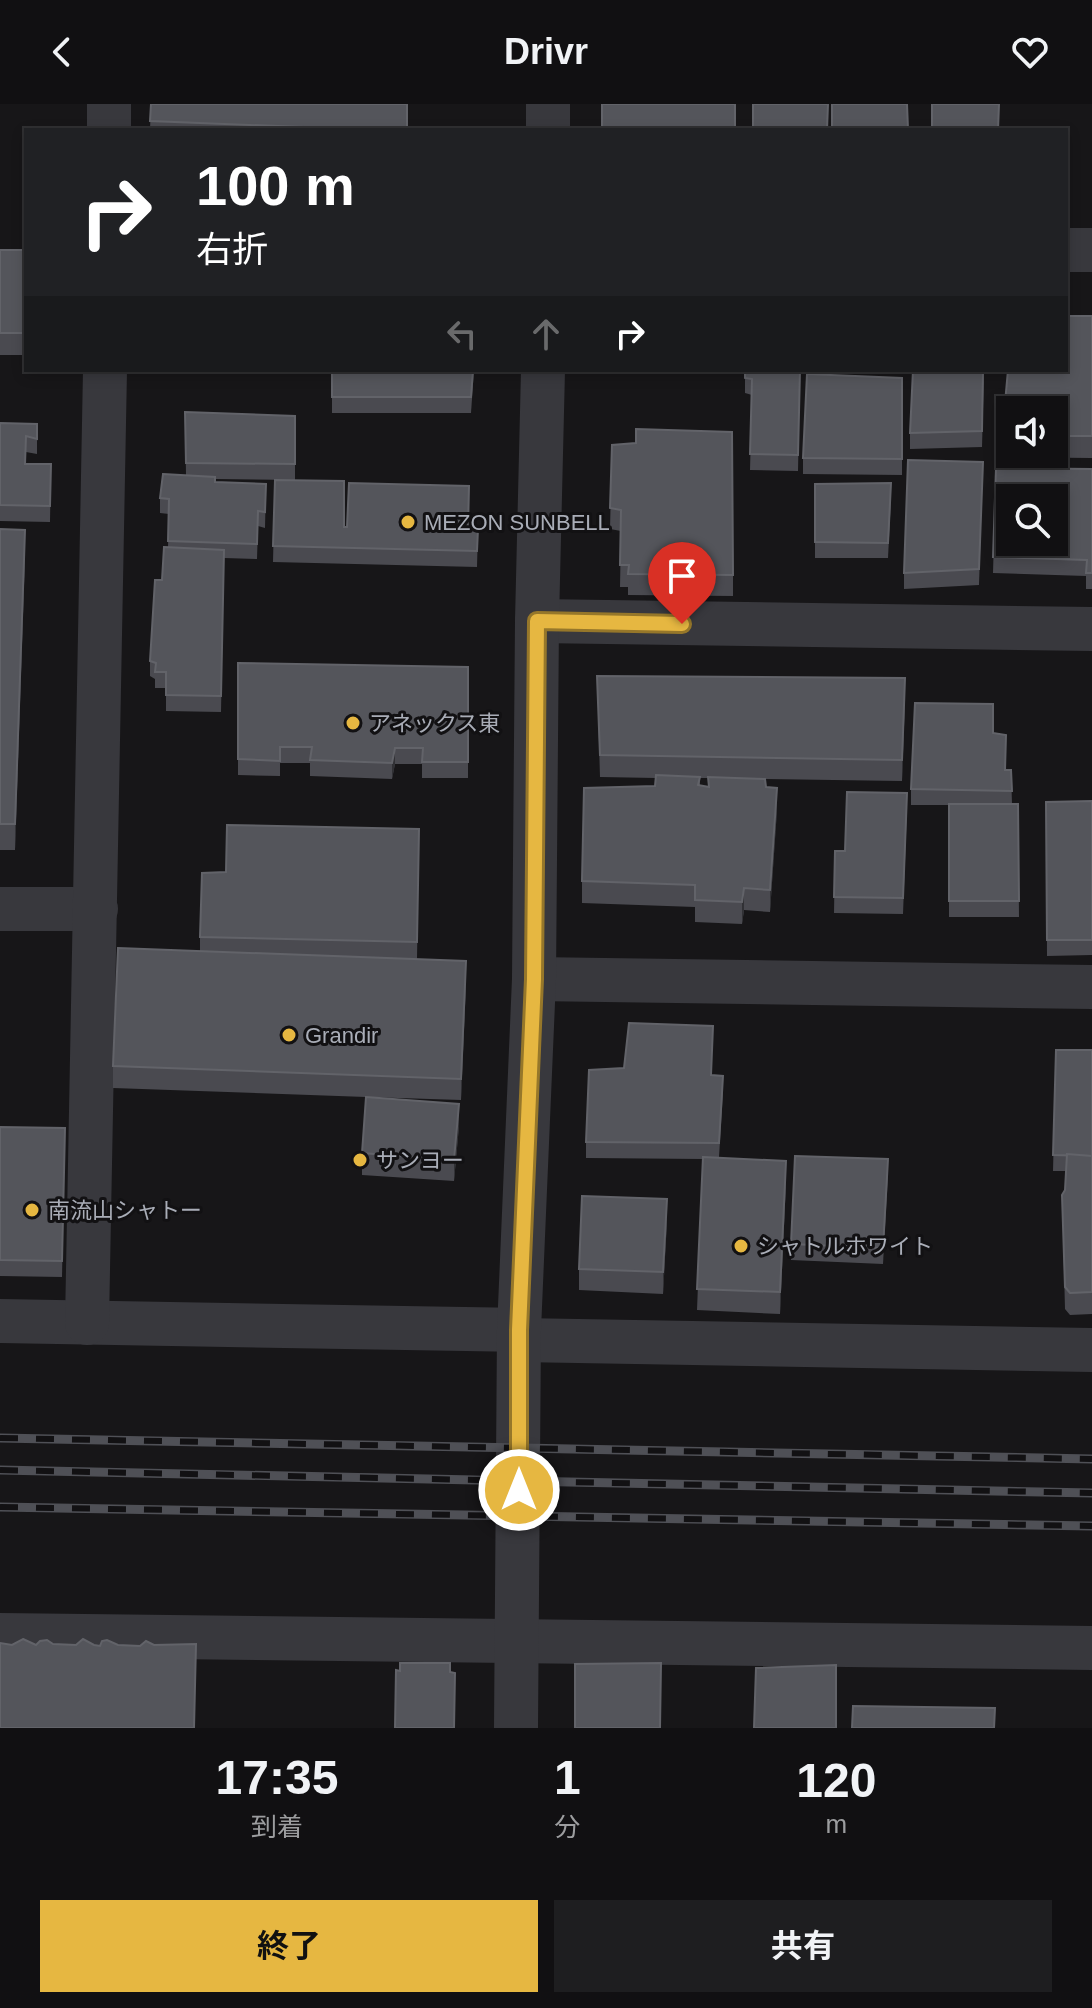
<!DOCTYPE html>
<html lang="ja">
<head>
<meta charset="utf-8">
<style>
	body { margin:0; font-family:Arial,"Noto Sans JP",sans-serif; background:#1e1e20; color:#f1f3f6; height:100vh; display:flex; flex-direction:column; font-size:30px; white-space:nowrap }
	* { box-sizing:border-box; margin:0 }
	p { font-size:26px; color:#9c9d9f }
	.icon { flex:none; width:44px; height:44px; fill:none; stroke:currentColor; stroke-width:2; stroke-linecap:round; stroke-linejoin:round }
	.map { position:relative; height:1624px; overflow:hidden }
	.panel { display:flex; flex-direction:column; background:#111012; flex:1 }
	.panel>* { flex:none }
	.banner { position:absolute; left:24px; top:24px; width:1044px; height:244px; border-radius:0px; box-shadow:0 4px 12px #0003,0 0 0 2px #303032; background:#202124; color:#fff; overflow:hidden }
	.controls { position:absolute; left:996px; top:292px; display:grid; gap:16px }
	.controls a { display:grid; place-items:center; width:72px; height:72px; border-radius:0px; background:#111012; box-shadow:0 4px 12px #0003,0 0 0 2px #303032; font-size:40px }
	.pin { position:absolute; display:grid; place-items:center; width:68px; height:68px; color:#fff; margin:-82px -34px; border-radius:50% 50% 50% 0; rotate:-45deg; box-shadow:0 0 8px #0007 }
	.pin .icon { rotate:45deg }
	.me { position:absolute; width:88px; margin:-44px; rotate:0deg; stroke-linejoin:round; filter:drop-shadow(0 0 6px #0008) }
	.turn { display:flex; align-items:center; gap:28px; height:168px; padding:0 40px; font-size:36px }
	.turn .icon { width:104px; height:104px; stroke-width:2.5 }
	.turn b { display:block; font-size:56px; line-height:68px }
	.lanes { display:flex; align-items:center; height:76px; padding:0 40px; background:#0003; justify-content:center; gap:40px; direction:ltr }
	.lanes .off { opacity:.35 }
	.eta { display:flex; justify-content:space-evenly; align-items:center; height:136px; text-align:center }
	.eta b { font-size:48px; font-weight:700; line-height:56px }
	.button { display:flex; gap:16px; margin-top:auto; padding:16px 40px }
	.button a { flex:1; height:92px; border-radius:0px; background:#e6b741; color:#111; font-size:32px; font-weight:700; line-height:92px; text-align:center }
	.button a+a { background:#1e1e20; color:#f1f3f6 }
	header { display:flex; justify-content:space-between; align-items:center; height:104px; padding:0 40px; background:#111012; font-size:36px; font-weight:700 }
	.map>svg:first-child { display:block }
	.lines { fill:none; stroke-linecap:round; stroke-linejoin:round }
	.minor { stroke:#38383d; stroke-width:44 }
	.rail-casing { stroke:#4f5056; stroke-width:9 }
	.rail { stroke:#121113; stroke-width:6; stroke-dasharray:18; stroke-linecap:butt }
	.wall { fill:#4a4a50; fill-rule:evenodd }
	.shaded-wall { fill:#313135 }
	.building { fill:#54555b; stroke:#626369; stroke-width:2; fill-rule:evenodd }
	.route-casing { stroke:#96772a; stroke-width:20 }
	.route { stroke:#e6b741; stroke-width:14 }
	.poi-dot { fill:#e6b741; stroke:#121113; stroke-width:3 }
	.labels { text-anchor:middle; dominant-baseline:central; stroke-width:6; stroke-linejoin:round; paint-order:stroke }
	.poi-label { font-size:22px; fill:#a9adb7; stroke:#121113; text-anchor:start }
</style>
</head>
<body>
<header><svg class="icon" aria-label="back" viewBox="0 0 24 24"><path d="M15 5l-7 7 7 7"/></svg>Drivr<svg class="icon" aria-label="heart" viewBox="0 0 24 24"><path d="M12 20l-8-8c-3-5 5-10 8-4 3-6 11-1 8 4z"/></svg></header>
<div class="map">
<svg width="1092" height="1624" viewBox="0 0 1092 1624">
	<rect width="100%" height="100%" fill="#171618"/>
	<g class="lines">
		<g class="minor">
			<polyline points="109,26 109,0"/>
			<polyline points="548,26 548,0"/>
			<polyline points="1066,146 1092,146"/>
			<polyline points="537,517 1092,525"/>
			<polyline points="0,805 96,805"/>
			<polyline points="534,875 1092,883"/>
			<polyline points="0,1217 519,1226"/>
			<polyline points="87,1219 105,266"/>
			<polyline points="520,1236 1092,1246"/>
			<polyline points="0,1531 1092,1544"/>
			<polyline points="516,1624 519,1226 534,875 537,517 543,266"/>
		</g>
		<g class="rail-casing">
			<g id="rail">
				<polyline points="0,1334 1092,1355"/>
				<polyline points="0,1366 1092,1389"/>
				<polyline points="0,1403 1092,1422"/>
			</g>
		</g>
		<use href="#rail" class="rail"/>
	</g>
	<g class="wall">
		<polygon points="151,0 407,26 150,26"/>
		<rect x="0" y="146" width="26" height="105"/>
		<path d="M1066,212H1092V354L1002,353V332L1008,266H1066ZM1010,306H1054V350H1010Z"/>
		<polygon points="332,266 474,266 471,309 332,309"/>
		<polygon points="800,266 798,367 750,366 752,291 745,289 745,274"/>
		<polygon points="984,266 982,343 910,345 910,329"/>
		<polygon points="902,274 902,371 803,370 803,354"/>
		<polygon points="185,308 295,312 295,376 215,375 215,378 266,380 265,424 258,422 257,455 224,454 221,608 166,607 166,584 155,584 155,575 150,572 150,557 168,443 169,410 160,409 160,394 186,371"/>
		<polygon points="0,319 37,320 37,350 26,348 26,360 51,360 50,418 0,417"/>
		<polygon points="612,341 733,471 733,492 628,491 628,483 620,483 621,427 610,425"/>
		<polygon points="983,358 979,481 904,485 904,469"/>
		<polygon points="996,364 1092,365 1092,485 1086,485 1086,472 993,469"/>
		<polygon points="275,376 344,423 478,425 477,463 273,458"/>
		<polygon points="815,380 891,395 888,454 815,454"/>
		<polygon points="0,425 25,452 15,746 0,746"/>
		<polygon points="238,559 468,563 468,674 422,674 422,660 395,660 392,675 310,672 310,659 280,659 280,672 238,671"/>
		<path d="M597,572L905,596L902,677L765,675L766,683L777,706L770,808L744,806L742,820L695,818V803L582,799V777L655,682L656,674L600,673ZM700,674H708V683L700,681Z"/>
		<polygon points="993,629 1005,666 1011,666 1012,700 1018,700 1019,813 949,813 949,701 911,701 911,685"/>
		<polygon points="1092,697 1092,851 1047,852 1046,698"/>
		<polygon points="907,705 903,810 834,809 835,747 845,747"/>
		<polygon points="419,725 417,855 466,879 461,996 367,993 459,1022 454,1077 362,1071 362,1049 366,993 113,984 113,962 200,847 200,833 226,768"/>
		<polygon points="1056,946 1092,946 1092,1210 1070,1211 1065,1205 1062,1091 1065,1086 1066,1067 1053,1067"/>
		<polygon points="712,971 723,988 719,1053 786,1078 780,1210 697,1206 703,1055 586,1054 586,1038"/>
		<polygon points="0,1023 65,1024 62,1173 0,1172"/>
		<polygon points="888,1071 883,1160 791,1156 791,1140"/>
		<polygon points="667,1117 663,1190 579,1186 579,1165"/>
	</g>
	<g class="shaded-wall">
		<polygon points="25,426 25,452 15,746 15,720"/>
		<polygon points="905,574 905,596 902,677 902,656"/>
		<polygon points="395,644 395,660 392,675 392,659"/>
		<polygon points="777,684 777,706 770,808 770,786"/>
		<polygon points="744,784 744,806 742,820 742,798"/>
		<polygon points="466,857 466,879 461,996 461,975"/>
		<polygon points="459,1000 459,1022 454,1077 454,1056"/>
		<polygon points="786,1057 786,1078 780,1210 780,1188"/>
		<polygon points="667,1095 667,1117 663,1190 663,1168"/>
	</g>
	<g class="building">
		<polygon points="151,0 407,0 407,26 378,26 150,17"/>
		<rect x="602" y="0" width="133" height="26"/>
		<polygon points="753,0 828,0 827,26 753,26"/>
		<polygon points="832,0 907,0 908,25 832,26"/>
		<polygon points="932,0 999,0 998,26 932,26"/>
		<rect x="0" y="146" width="26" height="83"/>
		<polygon points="1066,212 1092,212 1092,332 1054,332 1054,306 1010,306 1010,332 1002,332 1008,266 1066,266"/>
		<polygon points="332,266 473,266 471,293 332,293"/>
		<polygon points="745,266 800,266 798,351 750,350 752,275 745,274"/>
		<polygon points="913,266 983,266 982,327 910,329"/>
		<polygon points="807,270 902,274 902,355 803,354"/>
		<polygon points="185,308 295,312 295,360 186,359"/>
		<polygon points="0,319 37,320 37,335 26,332 25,360 51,360 50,402 0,401"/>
		<polygon points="636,325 732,328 733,471 628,470 629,461 620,461 621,406 610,404 612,341 636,339"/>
		<polygon points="908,356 983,358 979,465 904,469"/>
		<path d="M996,364L1092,365V469H1086L1087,456L993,453ZM1010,394H1054V438H1010Z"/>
		<polygon points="163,370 215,373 215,378 266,380 265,408 258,407 257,440 168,437 169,395 160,394"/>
		<polygon points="275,376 344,377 344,423 347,423 349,379 469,382 468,425 478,425 477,447 273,442"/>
		<polygon points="891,379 888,439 815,438 815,380"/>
		<polygon points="0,425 25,426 15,720 0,720"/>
		<polygon points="164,443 224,446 221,592 166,591 166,568 155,568 156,559 150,557 155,476 162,476"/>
		<polygon points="238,559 468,563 468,658 422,658 423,644 395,644 392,659 310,656 312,643 280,643 280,657 238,655"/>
		<polygon points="597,572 905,574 902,656 600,651"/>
		<polygon points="915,599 993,600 993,629 1006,631 1005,666 1011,666 1012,687 911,685"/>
		<polygon points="656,671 700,673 698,681 709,683 708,673 765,675 766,683 777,684 770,786 744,784 742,798 695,796 695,781 582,777 584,684 655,682"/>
		<polygon points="847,688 907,689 903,794 834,793 835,747 845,747"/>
		<polygon points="1092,697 1092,836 1047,836 1046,698"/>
		<polygon points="949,700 1018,700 1019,797 949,797"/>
		<polygon points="227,721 419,725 417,838 200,833 202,769 226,768"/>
		<polygon points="118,844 466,857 461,975 113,962"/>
		<polygon points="629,919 713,922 711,971 723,972 719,1039 586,1038 589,966 624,964"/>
		<polygon points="1056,946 1092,946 1092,1052 1053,1051"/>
		<polygon points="366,993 459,1000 454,1056 362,1049"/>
		<polygon points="0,1023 65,1024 62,1157 0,1156"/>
		<polygon points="1067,1050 1092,1052 1092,1188 1070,1189 1065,1183 1062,1091 1065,1086"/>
		<polygon points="795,1052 888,1055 883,1144 791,1140"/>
		<polygon points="703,1053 786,1057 780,1188 697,1185"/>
		<polygon points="582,1092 667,1095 663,1168 579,1165"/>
		<polygon points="23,1535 36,1541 40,1537 47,1536 53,1540 76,1541 83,1535 94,1541 100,1542 102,1537 107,1536 118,1541 140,1542 146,1537 154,1541 196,1540 194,1624 0,1624 0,1539 12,1541"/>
		<polygon points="400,1559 450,1559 450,1568 455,1569 454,1624 395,1624 396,1566 400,1567"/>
		<polygon points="661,1559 660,1624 575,1624 575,1560"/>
		<polygon points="836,1561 836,1624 754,1624 756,1564"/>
		<polygon points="853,1602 995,1604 994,1624 852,1624"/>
	</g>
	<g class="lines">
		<g class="route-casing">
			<polyline id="route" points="519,1386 519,1226 534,875 537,517 682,520"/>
		</g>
		<use href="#route" class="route"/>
	</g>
	<g class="poi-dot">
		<circle cx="408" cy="418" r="8"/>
		<circle cx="353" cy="619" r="8"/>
		<circle cx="289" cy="931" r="8"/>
		<circle cx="360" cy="1056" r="8"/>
		<circle cx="32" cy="1106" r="8"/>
		<circle cx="741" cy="1142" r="8"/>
	</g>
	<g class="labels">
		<g class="poi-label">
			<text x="424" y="418">MEZON SUNBELL</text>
			<text x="369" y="619">アネックス東</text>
			<text x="305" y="931">Grandir</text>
			<text x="376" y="1056">サンヨー</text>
			<text x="48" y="1106">南流山シャトー</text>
			<text x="757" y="1142">シャトルホワイト</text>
		</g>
	</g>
</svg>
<div class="controls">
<a><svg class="icon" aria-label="sound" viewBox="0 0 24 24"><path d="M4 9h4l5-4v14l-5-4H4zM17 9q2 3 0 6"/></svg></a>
<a><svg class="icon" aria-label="search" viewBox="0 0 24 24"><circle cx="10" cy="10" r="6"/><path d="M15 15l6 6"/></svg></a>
</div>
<div class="pin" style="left:682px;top:520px;background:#d93025"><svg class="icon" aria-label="arrive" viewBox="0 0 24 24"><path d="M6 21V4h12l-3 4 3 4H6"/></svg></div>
<svg class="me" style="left:519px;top:1386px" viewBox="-20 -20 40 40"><circle r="17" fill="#e6b741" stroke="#fff" stroke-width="3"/><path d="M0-11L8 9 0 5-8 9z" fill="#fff"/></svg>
<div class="banner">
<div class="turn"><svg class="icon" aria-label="right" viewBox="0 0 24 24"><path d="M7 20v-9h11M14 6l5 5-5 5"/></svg><div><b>100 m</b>右折</div></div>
<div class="lanes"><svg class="icon off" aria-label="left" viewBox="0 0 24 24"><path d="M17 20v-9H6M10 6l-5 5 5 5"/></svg><svg class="icon off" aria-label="ahead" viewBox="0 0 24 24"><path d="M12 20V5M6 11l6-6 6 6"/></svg><svg class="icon" aria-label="right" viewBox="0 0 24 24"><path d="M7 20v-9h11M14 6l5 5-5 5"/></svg></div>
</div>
</div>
<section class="panel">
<div class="eta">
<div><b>17:35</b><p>到着</p></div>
<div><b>1</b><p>分</p></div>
<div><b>120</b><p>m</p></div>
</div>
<div class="button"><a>終了</a><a>共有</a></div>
</section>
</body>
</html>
